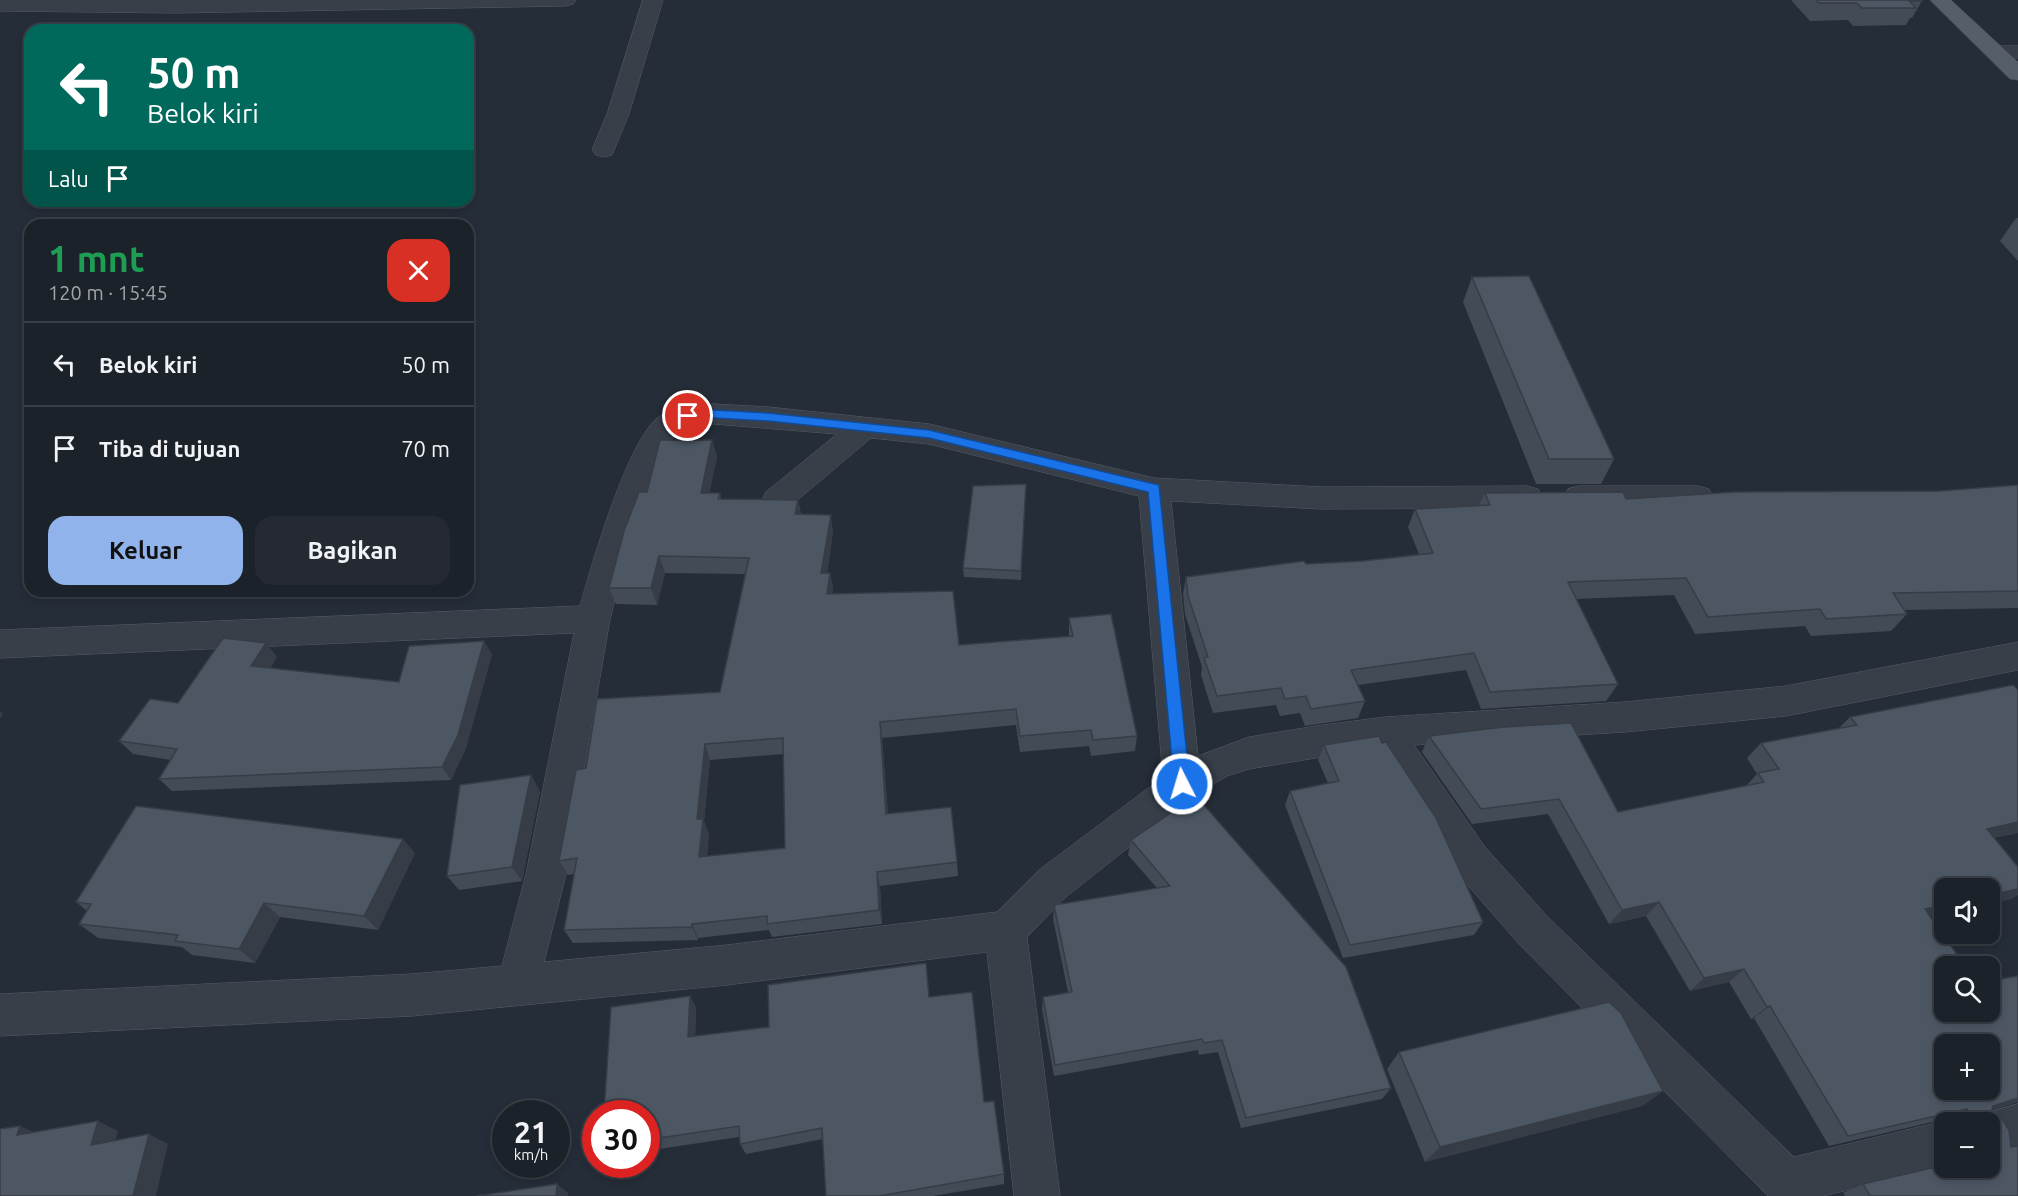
<!DOCTYPE html>
<html lang="id">
<head>
<meta charset="utf-8">
<style>
	body { margin:0; font-family:Ubuntu,sans-serif; background:#252a32; color:#f1f3f6; height:100vh; display:flex; flex-direction:column; font-size:22px; white-space:nowrap }
	* { box-sizing:border-box; margin:0 }
	p { font-size:20px; color:#a0a4a8 }
	.icon { flex:none; width:33px; height:33px; fill:none; stroke:currentColor; stroke-width:2; stroke-linecap:round; stroke-linejoin:round }
	.map { position:relative; flex:1; overflow:hidden }
	.details { position:absolute; left:24px; top:219px; width:450px; height:378px; display:flex; flex-direction:column; background:#1c222a; border-radius:18px; box-shadow:0 3px 9px #0003,0 0 0 2px #3a3f47 }
	.details>* { flex:none }
	.guide { position:absolute; left:24px; top:24px; width:450px; height:183px; border-radius:18px; box-shadow:0 3px 9px #0003,0 0 0 2px #3a3f47; background:#00695c; color:#fff; overflow:hidden }
	.fabs { position:absolute; left:1934px; top:878px; display:grid; gap:12px }
	.fabs a { display:grid; place-items:center; width:66px; height:66px; border-radius:12px; background:#1c222a; box-shadow:0 3px 9px #0003,0 0 0 2px #3a3f47; font-size:30px }
	.speed { position:absolute; left:492px; top:1100px; display:flex; gap:12px; font-size:30px; font-weight:700; text-align:center }
	.speed>* { display:grid; place-content:center; width:78px; height:78px; border-radius:50%; background:#1c222a; box-shadow:0 3px 9px #0003,0 0 0 2px #3a3f47; line-height:1 }
	.speed small { font-size:15px; font-weight:400 }
	.speed .limit { border:9px solid #d22; background:#fff; color:#111 }
	.pin { position:absolute; display:grid; place-items:center; width:51px; height:51px; color:#fff; margin:-26px; border:3px solid #fff; border-radius:50%; box-shadow:0 2px 6px #0007 }
	.me { position:absolute; width:66px; margin:-33px; rotate:355deg; stroke-linejoin:round; filter:drop-shadow(0 0 4px #0008) }
	.turn { display:flex; align-items:center; gap:21px; height:126px; padding:0 24px; font-size:27px }
	.turn .icon { width:78px; height:78px; stroke-width:2.5 }
	.turn b { display:block; font-size:42px; line-height:51px }
	.then { display:flex; align-items:center; height:57px; padding:0 24px; background:#0003; gap:12px; font-size:22px }
	.round { display:grid; place-items:center; flex:none; width:63px; height:63px; border-radius:18px; background:#252a32 }
	.summary { display:flex; align-items:center; justify-content:space-between; height:102px; padding:0 24px }
	h1 { font-size:36px; font-weight:600; line-height:45px; color:#1e9e55 }
	.button { display:flex; gap:12px; margin-top:auto; padding:12px 24px }
	.button a { flex:1; height:69px; border-radius:18px; background:#91b3ec; color:#111; font-size:24px; font-weight:600; line-height:69px; text-align:center }
	.button a+a { background:#252a32; color:#f1f3f6 }
	ul { padding:0; list-style:none }
	li { display:flex; align-items:center; gap:18px; height:84px; padding:0 24px; border-top:2px solid #3a3f47 }
	li div { flex:1 }
	li b { display:block; font-size:22px }
	li em { font-style:normal }
	.map>svg:first-child { display:block }
	.lines { fill:none; stroke-linecap:round; stroke-linejoin:round }
	.minor-casing { stroke:#565d67; stroke-width:1 }
	.major-casing { stroke:#414852; stroke-width:1 }
	.minor { fill:#383f49; fill-rule:evenodd }
	.major { fill:#565e69; fill-rule:evenodd }
	.wall { fill:#424b56; fill-rule:evenodd }
	.shaded-wall { fill:#363d46 }
	.building { fill:#4d5764; stroke:#363d46; stroke-width:1.5; fill-rule:evenodd }
	.route { fill:#1a73e8; stroke:#114b97; stroke-width:1.5 }
</style>
</head>
<body>
<div class="map">
<svg width="2018" height="1196" viewBox="0 0 2018 1196">
	<rect width="100%" height="100%" fill="#252d38"/>
	<g class="lines">
		<g class="minor-casing">
			<g id="minor">
				<polygon points="0,0 576,0 573,4 566,6 176,13 0,11"/>
				<polygon points="643,0 663,0 629,114 612,155 604,157 596,155 592,150 607,114"/>
				<polygon points="1995,46 2018,46 2018,58 1988,56 1985,52 1988,48"/>
				<path d="M714,404L768,407L929,424L1154,478L1321,487L1527,486L1538,489L1542,497L1538,505L1527,508L1321,509L1171,501L1198,756L1249,737L1316,726L1385,717L1625,702L1786,686L2018,642V670L1786,716L1625,732L1414,745L1485,847L1546,915L1794,1157L1944,1121V1167L1823,1196H1768L1518,943L1457,873L1376,748L1249,769L1227,776L1195,795L1067,896L1027,937L1060,1196H1014L987,952L727,985L412,1016L0,1036V994L412,974L502,966L526,874L574,633L0,658V630L580,606C591,567 628,437 660,416C675,405 697,405 714,404ZM714,424L837,434L766,492L762,500L766,508L777,511L788,508L871,438L929,444L1139,496L1163,777L1039,870L997,912L727,945L544,962L566,874L610,619L628,547L660,461L673,437L681,429L691,426Z"/>
				<polygon points="1579,486 1698,486 1709,489 1713,497 1709,505 1698,508 1579,508 1568,505 1564,497 1568,489"/>
				<polygon points="2018,1104 2018,1148 1989,1155 1989,1122 1971,1122 1973,1117"/>
			</g>
		</g>
		<g class="major-casing">
			<polygon id="major" points="1930,0 1951,0 2018,62 2018,80 2010,79"/>
		</g>
		<use href="#minor" class="minor"/>
		<use href="#major" class="major"/>
	</g>
	<g class="wall">
		<polygon points="1791,0 1921,0 1922,1 1912,18 1910,18 1906,25 1853,26 1848,20 1810,21"/>
		<polygon points="2016,218 2018,218 2018,261 2000,241"/>
		<polygon points="1472,277 1614,459 1601,484 1536,484 1463,302"/>
		<path d="M712,440L717,457L709,493H720L721,499L798,500L801,514L833,532L827,573H830L833,589L832,594L959,645L1069,636V618L1137,736L1135,751L1091,756L1089,746L1020,752L1016,725L882,738L888,814L957,862L958,876L880,886L882,924L772,937L769,930L698,938V940L573,943L564,930L574,874L568,875L559,861L586,768L720,692L745,574L665,573L657,605L616,604L609,588L647,492ZM783,754L785,848L707,856L709,834L704,821L710,760Z"/>
		<polygon points="1026,484 1021,580 964,577 963,568"/>
		<polygon points="2018,485 2018,608 1905,610 1907,614 1891,631 1811,636 1805,626 1695,634 1674,595 1577,599 1618,684 1606,701 1481,709 1466,670 1358,685 1365,701 1358,718 1305,726 1300,713 1280,716 1276,705 1213,713 1201,675 1202,667 1185,614 1183,594 1186,577 1306,564 1363,561 1419,554 1408,527 1415,509 1479,505 1485,493 1626,499 1939,491"/>
		<polygon points="492,654 466,748 451,780 172,791 159,779 171,760 133,754 119,741 178,703 277,657 270,668 399,682"/>
		<polygon points="2018,690 2018,833 1994,838 2012,899 1944,888 1944,914 1931,917 1944,1011 2018,976 2018,1103 2017,1102 1992,1110 1991,1113 2011,1147 2018,1196 1845,1196 1843,1193 1863,1184 1989,1167 1989,1122 1945,1122 1945,1119 1829,1146 1754,1018 1751,1019 1729,982 1690,991 1646,916 1609,924 1548,814 1472,824 1422,752 1429,736 1618,812 1746,786 1757,774 1747,758 1761,743 1838,729 1850,717"/>
		<polygon points="1382,743 1483,922 1474,935 1343,958 1285,805 1290,791 1328,783 1318,760 1324,745"/>
		<polygon points="540,791 522,881 459,890 447,876"/>
		<polygon points="1131,840 1391,1088 1382,1099 1241,1128 1218,1052 1199,1055 1198,1050 1054,1076 1042,1009 1043,997 1068,992 1053,919 1054,905 1157,888 1128,855"/>
		<polygon points="415,853 378,930 280,917 255,963 192,955 182,947 98,938 79,924 87,911 76,902"/>
		<polygon points="690,996 696,1008 695,1036 769,1027 930,997 984,1102 1004,1174 1004,1184 933,1196 826,1196 823,1139 746,1154 740,1144 739,1137 646,1151 646,1113"/>
		<polygon points="1399,1052 1663,1091 1642,1106 1425,1162 1387,1069"/>
	</g>
	<g class="shaded-wall">
		<polygon points="712,440 717,457 706,510 701,493"/>
		<polygon points="798,500 801,517 795,514"/>
		<polygon points="831,515 833,532 824,589 821,573"/>
		<polygon points="659,556 665,573 657,605 651,588"/>
		<polygon points="830,573 833,589 830,610 827,594"/>
		<polygon points="484,641 492,654 466,748 451,780 442,767"/>
		<polygon points="266,643 277,657 262,679 251,666"/>
		<polygon points="0,711 3,714 0,719"/>
		<polygon points="880,722 882,738 889,829 886,814"/>
		<polygon points="705,744 710,760 704,821 709,834 705,871 699,857 697,819"/>
		<polygon points="531,775 540,791 522,881 512,867"/>
		<polygon points="2018,822 2018,833 1968,843 1987,829"/>
		<polygon points="403,839 415,853 378,930 364,916"/>
		<polygon points="877,872 880,886 882,924 879,910"/>
		<polygon points="2018,889 2018,895 2012,899 1989,904 1989,895"/>
		<polygon points="1659,902 1646,916 1609,924 1622,910"/>
		<polygon points="264,903 280,917 255,963 239,949"/>
		<polygon points="1944,905 1944,914 1906,923 1925,909"/>
		<polygon points="692,924 698,938 698,940 692,927"/>
		<polygon points="1744,969 1729,982 1690,991 1704,978"/>
		<polygon points="690,996 696,1008 695,1049 688,1037"/>
		<polygon points="1770,1006 1754,1018 1751,1019 1767,1007"/>
		<polygon points="1663,1091 1642,1106 1425,1162 1440,1147"/>
		<polygon points="2018,1098 2017,1102 1971,1116 1993,1106"/>
		<polygon points="98,1121 118,1131 112,1155 91,1145"/>
		<polygon points="20,1126 43,1136 17,1135"/>
		<polygon points="149,1134 168,1144 156,1196 133,1196"/>
		<polygon points="557,1184 568,1193 568,1196 556,1196"/>
	</g>
	<g class="building">
		<polygon points="1816,0 1921,0 1922,1 1909,1 1916,8 1862,8 1857,3 1819,3"/>
		<polygon points="1529,276 1614,459 1549,459 1472,277"/>
		<path d="M660,440H712L701,493H720L718,499L798,500L795,514L831,515L821,573H830L827,594L953,591L959,645L1073,636L1069,618L1111,614L1137,736L1093,740L1091,730L1020,736L1016,709L880,722L886,814L951,807L957,862L877,872L879,910L767,924V916L692,924V927L564,930L577,858L559,861L576,770L586,768L597,699L720,692L749,558L659,556L651,588H609L624,531L639,492H647ZM783,738L785,848L699,857L703,819H697L705,744Z"/>
		<polygon points="1026,484 1021,571 963,568 973,486"/>
		<polygon points="2018,485 2018,591 1893,593 1907,614 1826,619 1820,609 1708,617 1686,578 1568,582 1618,684 1490,692 1474,653 1351,670 1365,701 1311,709 1306,696 1285,699 1281,688 1217,696 1204,658 1208,657 1188,596 1186,577 1304,561 1306,564 1363,561 1433,553 1415,509 1490,505 1485,493 1623,492 1626,499 1735,492 1939,491"/>
		<polygon points="223,638 266,643 251,666 399,682 409,646 484,641 458,735 442,767 159,779 177,749 119,741 150,699 178,703"/>
		<path d="M2013,685L2018,690V822L1987,829L2018,867V889L1989,895V888H1944V905L1925,909L1965,966H1944V1011H1989V981L2018,976V1098L1993,1106L1991,1113L1999,1114L2009,1130L2011,1147L2018,1146V1196H1870L1863,1184L1944,1165V1167H1989V1122H1967V1109L1848,1136L1770,1006L1767,1007L1744,969L1704,978L1659,902L1622,910L1559,799L1481,809L1429,736L1504,727L1571,723L1618,812L1764,782L1758,773L1779,769L1761,743L1857,725L1850,717ZM1944,1044H1989V1089H1944Z"/>
		<polygon points="1379,736 1382,743 1386,742 1436,818 1483,922 1350,945 1290,791 1339,781 1324,745"/>
		<polygon points="531,775 512,867 447,876 460,785"/>
		<polygon points="1196,796 1346,967 1391,1088 1246,1118 1222,1040 1204,1043 1202,1039 1055,1065 1043,997 1072,992 1054,905 1170,886 1131,840"/>
		<polygon points="136,806 403,839 364,916 264,903 239,949 175,941 178,935 79,924 91,904 76,902"/>
		<polygon points="926,963 929,997 972,992 984,1102 994,1101 1004,1174 879,1196 826,1196 822,1128 740,1144 739,1126 646,1140 646,1113 604,1113 611,1007 690,996 688,1037 769,1027 768,985"/>
		<polygon points="1609,1002 1621,1013 1663,1091 1440,1147 1399,1052"/>
		<polygon points="98,1121 91,1145 149,1134 133,1196 0,1196 0,1129 20,1126 17,1135"/>
		<polygon points="557,1184 556,1196 476,1196"/>
	</g>
	<polygon class="route" points="714,410 768,413 929,430 1159,485 1190,784 1188,789 1182,791 1177,789 1174,784 1148,492 929,438 768,421 714,418 688,420 682,416 688,412"/>
</svg>
<div class="fabs">
<a><svg class="icon" aria-label="sound" viewBox="0 0 24 24"><path d="M4 9h4l5-4v14l-5-4H4zM17 9q2 3 0 6"/></svg></a>
<a><svg class="icon" aria-label="search" viewBox="0 0 24 24"><circle cx="10" cy="10" r="6"/><path d="M15 15l6 6"/></svg></a>
<a>+</a>
<a>−</a>
</div>
<div class="speed"><div>21<small>km/h</small></div><div class="limit">30</div></div>
<div class="pin" style="left:688px;top:416px;background:#d93025"><svg class="icon" aria-label="arrive" viewBox="0 0 24 24"><path d="M6 21V4h12l-3 4 3 4H6"/></svg></div>
<svg class="me" style="left:1182px;top:784px" viewBox="-20 -20 40 40"><circle r="17" fill="#1a73e8" stroke="#fff" stroke-width="3"/><path d="M0-11L8 9 0 5-8 9z" fill="#fff"/></svg>
<div class="guide">
<div class="turn"><svg class="icon" aria-label="left" viewBox="0 0 24 24"><path d="M17 20v-9H6M10 6l-5 5 5 5"/></svg><div><b>50 m</b>Belok kiri</div></div>
<div class="then">Lalu<svg class="icon" aria-label="arrive" viewBox="0 0 24 24"><path d="M6 21V4h12l-3 4 3 4H6"/></svg></div>
</div>
<section class="details">
<div class="summary"><div><h1>1 mnt</h1><p>120 m · 15:45</p></div><a class="round" style="background:#d93025;color:#fff"><svg class="icon" aria-label="close" viewBox="0 0 24 24"><path d="M6 6l12 12M18 6L6 18"/></svg></a></div>
<ul>
<li><svg class="icon" aria-label="left" viewBox="0 0 24 24"><path d="M17 20v-9H6M10 6l-5 5 5 5"/></svg><div><b>Belok kiri</b></div><em>50 m</em></li>
<li><svg class="icon" aria-label="arrive" viewBox="0 0 24 24"><path d="M6 21V4h12l-3 4 3 4H6"/></svg><div><b>Tiba di tujuan</b></div><em>70 m</em></li>
</ul>
<div class="button"><a>Keluar</a><a>Bagikan</a></div>
</section>
</div>
</body>
</html>
